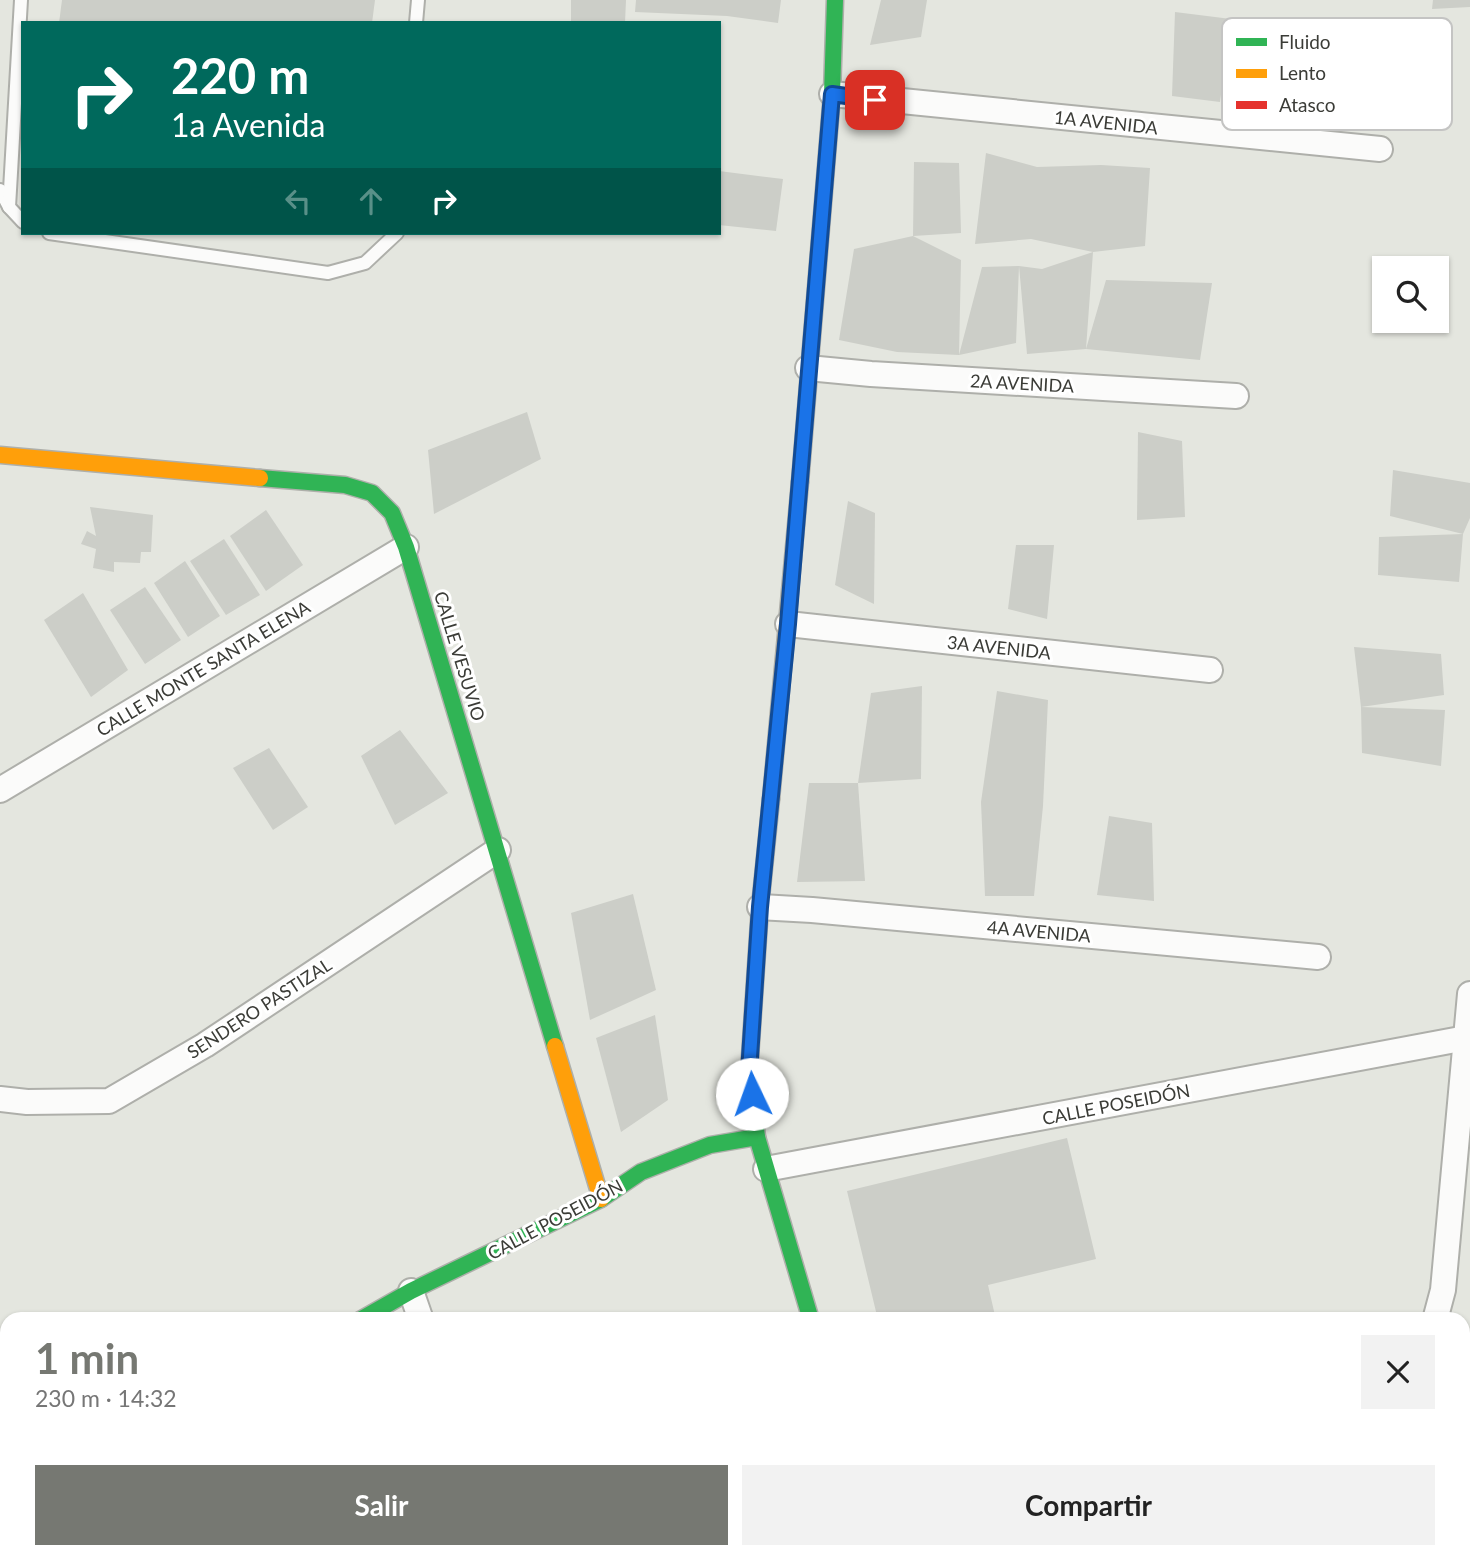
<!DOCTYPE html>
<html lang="es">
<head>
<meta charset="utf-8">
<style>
	body { margin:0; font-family:Lato,sans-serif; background:#f2f2f2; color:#222; height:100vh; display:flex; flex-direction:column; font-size:26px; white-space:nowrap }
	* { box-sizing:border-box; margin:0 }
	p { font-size:23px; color:#767676 }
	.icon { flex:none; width:38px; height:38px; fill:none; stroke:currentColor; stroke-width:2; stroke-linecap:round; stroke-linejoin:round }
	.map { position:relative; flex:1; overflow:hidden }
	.sheet { position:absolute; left:0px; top:1312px; width:1470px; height:247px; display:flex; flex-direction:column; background:#fff; border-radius:21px 21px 0 0; box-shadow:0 2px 5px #0004 }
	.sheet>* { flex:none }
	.guide { position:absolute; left:21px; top:21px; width:700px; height:214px; border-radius:0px; box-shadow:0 2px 5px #0004; background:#00695c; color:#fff; overflow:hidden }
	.tools { position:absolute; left:1372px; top:256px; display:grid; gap:14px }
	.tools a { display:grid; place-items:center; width:77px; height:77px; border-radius:0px; background:#fff; box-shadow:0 2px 5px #0004; font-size:35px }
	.pin { position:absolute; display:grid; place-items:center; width:60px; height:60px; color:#fff; margin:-30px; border-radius:14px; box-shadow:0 4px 10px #0006 }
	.me { position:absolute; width:77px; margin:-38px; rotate:357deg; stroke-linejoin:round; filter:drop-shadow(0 0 5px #0008) }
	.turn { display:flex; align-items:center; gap:24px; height:147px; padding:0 35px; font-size:32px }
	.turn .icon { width:91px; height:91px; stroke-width:2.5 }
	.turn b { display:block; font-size:49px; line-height:60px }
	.lanes { display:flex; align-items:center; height:66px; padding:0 35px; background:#0003; justify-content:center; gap:35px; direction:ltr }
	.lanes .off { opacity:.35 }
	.round { display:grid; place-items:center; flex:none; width:74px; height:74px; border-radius:0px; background:#f2f2f2 }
	.summary { display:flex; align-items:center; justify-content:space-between; height:119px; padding:0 35px }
	h1 { font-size:42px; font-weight:700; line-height:52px; color:#767872 }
	.primary-button { display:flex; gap:14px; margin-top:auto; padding:14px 35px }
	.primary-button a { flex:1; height:80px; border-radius:0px; background:#767872; color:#fff; font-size:28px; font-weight:700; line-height:80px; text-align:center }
	.primary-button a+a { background:#f2f2f2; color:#222 }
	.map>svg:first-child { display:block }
	.building { fill:#cccec8 }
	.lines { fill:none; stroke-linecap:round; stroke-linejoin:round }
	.lane-casing { stroke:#aeafaa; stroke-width:16 }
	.street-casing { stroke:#aeafaa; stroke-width:28 }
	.fast-casing { stroke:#aeafaa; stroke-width:19 }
	.slow-casing { stroke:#aeafaa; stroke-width:19 }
	.jam-casing { stroke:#aeafaa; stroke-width:19 }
	.lane { stroke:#fbfbfa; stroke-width:12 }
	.street { stroke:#fbfbfa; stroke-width:24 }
	.fast { stroke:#30b455; stroke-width:16 }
	.slow { stroke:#ff9f0a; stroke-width:16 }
	.jam { stroke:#e5322d; stroke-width:16 }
	.route-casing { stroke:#114b97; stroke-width:18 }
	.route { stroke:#1a73e8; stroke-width:12 }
	.labels { text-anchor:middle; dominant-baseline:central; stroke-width:6; stroke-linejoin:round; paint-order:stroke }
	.street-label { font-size:18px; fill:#3b3c37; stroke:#fff }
	.key { fill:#fff; stroke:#c4c4c3; stroke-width:2 }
	.key-label { font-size:19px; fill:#3b3c37 }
</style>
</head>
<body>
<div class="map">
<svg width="1470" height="1558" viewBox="0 0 1470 1558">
	<rect width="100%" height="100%" fill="#e4e6df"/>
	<g class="building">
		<polygon points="62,0 375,0 372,23 59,23"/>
		<polygon points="571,0 626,0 625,23 571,23"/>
		<polygon points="636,0 781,0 778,23 727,16 635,12"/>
		<polygon points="881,0 927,0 921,37 870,45"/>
		<polygon points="1433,0 1470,0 1470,7 1432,9"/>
		<polygon points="1175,12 1231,19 1220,102 1172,96"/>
		<polygon points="986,153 1037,167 1101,165 1150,168 1145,246 1093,252 1031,239 975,244"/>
		<polygon points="914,162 959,163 961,233 913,236 961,260 959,355 982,267 1019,266 1016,343 959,355 897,352 839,340 854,249 913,236"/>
		<polygon points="719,171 783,179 776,231 719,225"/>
		<polygon points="1093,252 1086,349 1106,280 1212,283 1200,360 1086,349 1027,354 1019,266 1042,269"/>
		<polygon points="527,412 541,459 434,514 428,450"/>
		<polygon points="1138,432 1182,441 1185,517 1137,520"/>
		<polygon points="1393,470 1470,483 1470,518 1463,534 1459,582 1378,575 1379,537 1463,534 1390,516"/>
		<polygon points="848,501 875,513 874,604 835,585"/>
		<polygon points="90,507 153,515 151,552 141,552 140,563 114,562 114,572 93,568 96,549 81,544 87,531 96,536"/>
		<polygon points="266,510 303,565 266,591 230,536"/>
		<polygon points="224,539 260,595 226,615 190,561"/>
		<polygon points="1016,545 1054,545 1047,619 1008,609"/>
		<polygon points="185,561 220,616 188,637 154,583"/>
		<polygon points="145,587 181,640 145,664 110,610"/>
		<polygon points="83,593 128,670 91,697 44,620"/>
		<polygon points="1354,647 1441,654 1444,695 1361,707 1445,710 1441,766 1362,753 1361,707"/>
		<polygon points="922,686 921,779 858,783 871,693"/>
		<polygon points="997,691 1048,700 1043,806 1034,896 985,896 981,802"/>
		<polygon points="400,730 448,793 395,825 361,756"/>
		<polygon points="269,748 308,807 273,830 233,768"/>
		<polygon points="809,783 858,783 865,881 797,882"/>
		<polygon points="1109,816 1152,823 1154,901 1097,895"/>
		<polygon points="633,894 656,990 590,1020 571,913"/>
		<polygon points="655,1015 668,1100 621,1132 596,1038"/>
		<polygon points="1067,1138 1096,1259 988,1285 996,1320 878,1320 847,1191"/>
		<polygon points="0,1536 7,1546 7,1552 12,1552 16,1558 0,1558"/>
		<polygon points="125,1552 200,1552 188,1558 126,1558"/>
	</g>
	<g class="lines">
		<g class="lane-casing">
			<g id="lane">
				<polyline points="416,23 418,0"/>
				<polyline points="0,190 9,207 23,222"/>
				<polyline points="9,207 21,0"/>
				<polyline points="49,233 328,273 365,263 397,233"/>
			</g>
		</g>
		<g class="street-casing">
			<g id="street">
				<polyline points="832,94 1380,149"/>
				<polyline points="808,368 871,374 1236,396"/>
				<polyline points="788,624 1210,670"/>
				<polyline points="0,790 406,547"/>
				<polyline points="760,907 812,910 1318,957"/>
				<polyline points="0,1099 27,1102 109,1101 205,1045 498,850"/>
				<polyline points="766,1169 1466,1038"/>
				<polyline points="411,1291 421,1320"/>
				<polyline points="1435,1320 1443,1290 1470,994"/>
				<polyline points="95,1552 98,1558"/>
				<polyline points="501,1552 503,1558"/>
				<polyline points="1221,1558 1226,1552"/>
			</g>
		</g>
		<g class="fast-casing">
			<g id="fast">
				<polyline points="260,478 345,485 372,493 392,513 406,547 555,1046"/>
				<polyline points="800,482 832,94 835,0"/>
				<polyline points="771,799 760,907 749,1072 757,1137 811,1320"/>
				<polyline points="360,1320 411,1291 601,1199 641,1172 710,1145 757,1137"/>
				<polyline points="874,1552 876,1558"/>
			</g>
		</g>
		<g class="slow-casing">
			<g id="slow">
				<polyline points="0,455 260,478"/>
				<polyline points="771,799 800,482"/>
				<polyline points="555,1046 601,1199"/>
			</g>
		</g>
		<g class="jam-casing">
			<polyline id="jam" points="0,1441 7,1446"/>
		</g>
		<use href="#lane" class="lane"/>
		<use href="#street" class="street"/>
		<use href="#fast" class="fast"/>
		<use href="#slow" class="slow"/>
		<use href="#jam" class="jam"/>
	</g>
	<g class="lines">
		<g class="route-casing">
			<polyline id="route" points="752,1094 749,1072 760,907 788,624 832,94 875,100"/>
		</g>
		<use href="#route" class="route"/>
	</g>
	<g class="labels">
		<g class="street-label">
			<text transform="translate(1106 122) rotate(6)">1A AVENIDA</text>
			<text transform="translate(1022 383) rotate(3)">2A AVENIDA</text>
			<text transform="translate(999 647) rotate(6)">3A AVENIDA</text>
			<text transform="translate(460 656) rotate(73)">CALLE VESUVIO</text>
			<text transform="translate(203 668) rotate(-31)">CALLE MONTE SANTA ELENA</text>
			<text transform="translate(1039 931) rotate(5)">4A AVENIDA</text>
			<text transform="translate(259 1008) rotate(-33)">SENDERO PASTIZAL</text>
			<text transform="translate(1116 1104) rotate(-11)">CALLE POSEIDÓN</text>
			<text transform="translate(555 1219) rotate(-28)">CALLE POSEIDÓN</text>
		</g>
	</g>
	<rect x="1222" y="18" width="230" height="112" rx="10" class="key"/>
	<rect x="1236" y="38" width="31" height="8" fill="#30b455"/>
	<rect x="1236" y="69" width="31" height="9" fill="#ff9f0a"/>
	<rect x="1236" y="101" width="31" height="8" fill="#e5322d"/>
	<g class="key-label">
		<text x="1279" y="49">Fluido</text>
		<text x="1279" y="80">Lento</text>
		<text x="1279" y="112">Atasco</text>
	</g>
</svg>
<div class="tools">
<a><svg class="icon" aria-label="search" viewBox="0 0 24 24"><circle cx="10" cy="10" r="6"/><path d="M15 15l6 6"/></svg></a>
</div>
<div class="pin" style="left:875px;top:100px;background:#d93025"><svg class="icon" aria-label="arrive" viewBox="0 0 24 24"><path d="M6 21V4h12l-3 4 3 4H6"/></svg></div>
<svg class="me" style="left:752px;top:1094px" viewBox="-20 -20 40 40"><circle r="19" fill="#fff"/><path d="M0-13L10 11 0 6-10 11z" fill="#1a73e8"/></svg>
<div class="guide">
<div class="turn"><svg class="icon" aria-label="right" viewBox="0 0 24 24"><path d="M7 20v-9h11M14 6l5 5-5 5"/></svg><div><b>220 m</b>1a Avenida</div></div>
<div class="lanes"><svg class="icon off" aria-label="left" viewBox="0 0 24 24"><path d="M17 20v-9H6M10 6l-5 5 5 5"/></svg><svg class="icon off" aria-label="ahead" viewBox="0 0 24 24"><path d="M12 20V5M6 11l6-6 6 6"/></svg><svg class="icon" aria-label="right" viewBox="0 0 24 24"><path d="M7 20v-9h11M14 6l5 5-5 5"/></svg></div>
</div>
<section class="sheet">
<div class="summary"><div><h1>1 min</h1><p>230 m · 14:32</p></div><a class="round"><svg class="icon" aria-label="close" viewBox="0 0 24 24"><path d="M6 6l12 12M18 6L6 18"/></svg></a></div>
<div class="primary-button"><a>Salir</a><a>Compartir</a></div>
</section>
</div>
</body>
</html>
